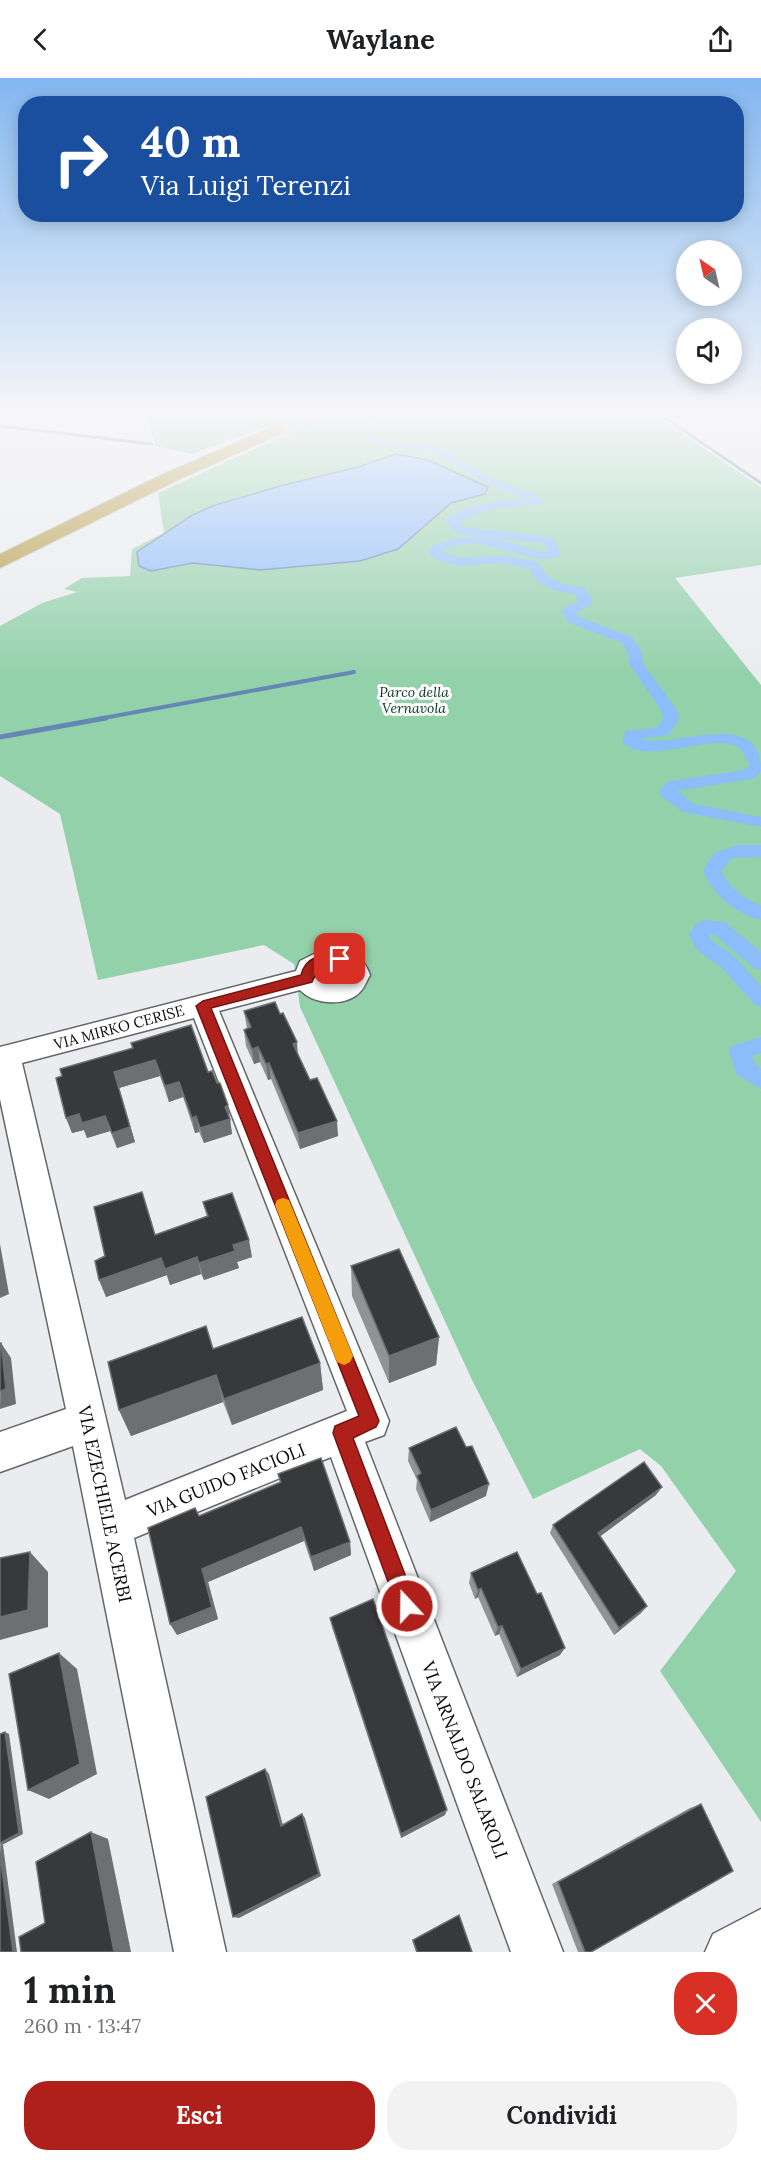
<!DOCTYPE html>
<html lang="it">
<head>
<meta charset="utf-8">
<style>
	body { margin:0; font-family:Lora,serif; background:#f2f2f2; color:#202124; height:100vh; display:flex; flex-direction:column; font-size:22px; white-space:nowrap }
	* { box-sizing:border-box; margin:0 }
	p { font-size:20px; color:#757577 }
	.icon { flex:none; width:33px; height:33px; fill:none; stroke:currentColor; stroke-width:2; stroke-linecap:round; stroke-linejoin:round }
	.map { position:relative; height:1874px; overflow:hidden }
	.drawer { display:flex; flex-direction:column; background:#fff; flex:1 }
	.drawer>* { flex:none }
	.hud { position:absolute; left:18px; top:18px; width:726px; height:126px; border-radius:24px; box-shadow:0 3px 15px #0003; background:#1a4fa0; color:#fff; overflow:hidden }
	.needle { width:39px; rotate:326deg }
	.tools { position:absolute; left:676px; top:162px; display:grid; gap:12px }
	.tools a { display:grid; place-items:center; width:66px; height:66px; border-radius:50%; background:#fff; box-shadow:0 3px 15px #0003; font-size:30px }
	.pin { position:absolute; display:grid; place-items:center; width:51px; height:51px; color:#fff; margin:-26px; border-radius:12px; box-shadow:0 3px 9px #0006 }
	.me { position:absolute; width:66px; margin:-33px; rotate:339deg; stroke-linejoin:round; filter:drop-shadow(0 0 4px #0008) }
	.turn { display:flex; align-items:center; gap:21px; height:126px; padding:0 24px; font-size:27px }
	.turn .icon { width:78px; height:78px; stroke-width:2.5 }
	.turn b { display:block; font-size:42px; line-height:51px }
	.round { display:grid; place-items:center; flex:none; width:63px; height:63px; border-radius:24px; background:#f2f2f2 }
	.overview { display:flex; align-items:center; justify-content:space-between; height:102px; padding:0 24px }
	h1 { font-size:36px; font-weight:700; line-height:45px }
	.action { display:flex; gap:12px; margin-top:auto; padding:12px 24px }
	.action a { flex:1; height:69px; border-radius:24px; background:#b0201a; color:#fff; font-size:24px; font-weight:700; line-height:69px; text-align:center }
	.action a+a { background:#f2f2f2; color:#202124 }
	header { display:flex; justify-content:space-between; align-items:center; height:78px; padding:0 24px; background:#fff; font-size:27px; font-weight:700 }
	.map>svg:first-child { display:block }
	.green { fill:#93d1ab }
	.water { fill:#8dbcfb; stroke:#6687b3; stroke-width:1.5 }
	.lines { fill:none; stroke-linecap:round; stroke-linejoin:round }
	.stream-far2 { stroke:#6687b3; stroke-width:3 }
	.stream-far1 { stroke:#6687b3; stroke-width:4 }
	.stream { stroke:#6687b3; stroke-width:5 }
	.canal { fill:#8dbcfb; fill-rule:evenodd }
	.highway-tunnel { stroke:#c9cacd; stroke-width:17; stroke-dasharray:17 9; stroke-linecap:butt }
	.minor-casing { stroke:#646668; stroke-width:3 }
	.highway-casing { stroke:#c9c9ca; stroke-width:2 }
	.minor { fill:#fff; fill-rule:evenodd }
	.highway { fill:#b29639; fill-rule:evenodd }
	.wall { fill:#919295 }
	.shaded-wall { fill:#6d6f71 }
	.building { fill:#38393b; stroke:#6d6f71; stroke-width:1.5 }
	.route { fill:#b0201a; stroke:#721511; stroke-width:1.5 }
	.slow { fill:#f59e0b }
	.labels { text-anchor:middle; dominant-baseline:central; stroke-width:6; stroke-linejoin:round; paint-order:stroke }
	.far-park-label { font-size:14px; font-style:italic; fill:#07351e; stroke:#fff }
	.street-label { font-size:15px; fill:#0b0b0c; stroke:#fff }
	.near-street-label { font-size:18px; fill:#0b0b0c; stroke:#fff }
</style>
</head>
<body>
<header><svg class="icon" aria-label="back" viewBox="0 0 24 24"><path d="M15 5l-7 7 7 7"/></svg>Waylane<svg class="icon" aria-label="share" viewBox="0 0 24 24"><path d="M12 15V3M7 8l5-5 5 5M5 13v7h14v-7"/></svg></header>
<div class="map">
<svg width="761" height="1874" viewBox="0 0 761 1874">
	<rect width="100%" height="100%" fill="#eaecef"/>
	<polygon class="green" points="145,335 323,335 337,340 352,335 652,335 761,409 761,487 675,500 761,607 761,1744 660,1593 736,1493 661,1388 640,1371 533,1421 473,1304 300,929 294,886 264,867 98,902 60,736 0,698 0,548 42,525 77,514 64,511 82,500 130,498 132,471 164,455 158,415 283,358 263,350 192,376 156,368"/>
	<polygon class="water" points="396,376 428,382 488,409 485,416 451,425 398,471 360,483 260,492 193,485 151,493 139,488 137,474 191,438 212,428 284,407 358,389"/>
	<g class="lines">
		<g class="stream-far2">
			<polyline points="658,335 761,405"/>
			<polyline points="0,348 152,366"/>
		</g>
		<polyline class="stream-far1" points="98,641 354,594"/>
		<polyline class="stream" points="0,659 106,640"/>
		<g class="canal">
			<path d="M390,335H426L378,343L372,347L370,351L373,356L389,364L433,366L493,401L539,418L544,424L542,426L491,431L459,444L462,448L470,450L553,459L561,476L559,479C519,489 488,451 441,473L460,480L501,477L538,484C553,508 560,504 585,510L592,522L591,527L575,535L579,539L632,559L642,574L643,586L677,632L679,641L668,657L639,661C675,672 761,627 761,693L755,700L677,713L694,726L761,739V749L683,734L661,718L659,714L666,704L744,692L750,686C747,681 744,674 739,670C713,652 644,691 622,663L626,653L657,650L663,641L661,632L629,586L628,574L622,565L569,545L561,534L568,527L578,525L575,516C555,513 538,510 529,490L501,485L459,488L433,480L428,472L430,469C456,457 485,457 512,465C524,468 535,475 548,474L544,465L470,458L454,454L446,443C466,423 503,422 530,422L485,405L427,371L383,369L365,360L360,351C365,337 377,337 390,335Z"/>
			<path d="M738,767H761V779L732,780L721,793C730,811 744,820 761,828V842C734,835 715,818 703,793L714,775Z"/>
			<polygon points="705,842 725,844 761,874 761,892 754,890 713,856 709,857 712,863 735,879 761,908 761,929 754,926 721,889 697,872 689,856 698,844"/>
			<polygon points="761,959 761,975 752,978 755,986 761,991 761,1011 737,997 729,974 732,968"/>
		</g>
		<polyline class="highway-tunnel" points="277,352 324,335"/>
		<g class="minor-casing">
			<g id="minor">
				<path d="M326,870C346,871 363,876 370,897C367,902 365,909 360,914C346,929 314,927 300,912L219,933L389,1343L384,1357L365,1364L563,1874H511L331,1379L134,1460L226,1874H174L73,1368L0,1394V1354L66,1331L0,1021V969L296,893L300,883ZM331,890L339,892L342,897L335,904H326L322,901L323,895ZM194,940L347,1333L125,1422L22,985Z"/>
				<polygon points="761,1831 761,1874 705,1874 713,1856"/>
			</g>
		</g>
		<g class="highway-casing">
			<polygon id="highway" points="277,347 285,352 283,355 178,402 0,490 0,476 165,395"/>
		</g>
		<use href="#minor" class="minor"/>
		<use href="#highway" class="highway"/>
	</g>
	<g class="wall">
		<polygon points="244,933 298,976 310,1002 338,1058 300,1071 271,1001 268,1002 260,984 254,986 246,968 244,952 247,951"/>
		<polygon points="133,970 208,994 231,1043 230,1043 232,1056 204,1065 199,1054 195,1055 183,1019 169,1024 160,998 119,1010 135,1064 117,1070 110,1053 87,1060 84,1052 72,1055"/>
		<polygon points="142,1114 155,1157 207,1139 203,1124 252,1179 237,1184 239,1190 204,1202 201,1196 170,1207 167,1197 106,1219 105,1178"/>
		<polygon points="351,1188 439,1259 436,1287 389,1305 352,1218"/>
		<polygon points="213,1271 320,1285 323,1312 232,1347 223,1324 131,1358 119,1332"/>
		<polygon points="466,1369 486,1418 430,1444 416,1411 417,1402 408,1383 409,1370"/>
		<polygon points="278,1396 350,1464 351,1477 314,1493 304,1463 208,1504 218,1541 177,1557 199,1438 280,1405"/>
		<polygon points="656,1417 600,1458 641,1535 614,1557 550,1455 553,1447"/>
		<polygon points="471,1495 560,1577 517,1599 499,1556 495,1558 478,1519 475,1521 469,1505"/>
		<polygon points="330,1540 445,1737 401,1760 332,1549"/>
		<polygon points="701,1726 591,1874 578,1874 552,1806 690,1730"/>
		<polygon points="459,1837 472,1874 416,1874 412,1862"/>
	</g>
	<g class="shaded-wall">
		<polygon points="297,964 298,979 293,966"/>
		<polygon points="258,969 260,984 254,986 252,971"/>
		<polygon points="155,982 160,998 119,1010 135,1064 117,1070 112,1055 114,994"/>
		<polygon points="269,985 271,1001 268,1002 266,986"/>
		<polygon points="179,1004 183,1019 169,1024 165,1008"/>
		<polygon points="228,1027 232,1056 204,1065 200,1050"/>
		<polygon points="79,1036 105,1038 110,1053 87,1060 84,1052 72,1055 66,1040"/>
		<polygon points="196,1038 199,1054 195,1055 192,1040"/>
		<polygon points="337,1043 338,1058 300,1071 298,1055"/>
		<polygon points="249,1162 252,1179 237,1184 239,1190 204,1202 199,1185 233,1167"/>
		<polygon points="0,1166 9,1216 0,1220"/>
		<polygon points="197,1179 201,1196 170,1207 165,1191"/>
		<polygon points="161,1180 167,1197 106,1219 99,1202"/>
		<polygon points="439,1259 436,1287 389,1305 389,1278"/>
		<polygon points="1,1265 11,1280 16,1326 0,1331"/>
		<polygon points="320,1285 323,1312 232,1347 224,1321"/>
		<polygon points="216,1297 223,1324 131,1358 119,1332"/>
		<polygon points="489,1406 486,1418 430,1444 431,1432"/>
		<polygon points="662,1409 656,1417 594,1463 598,1455"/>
		<polygon points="301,1449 304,1463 208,1504 218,1541 177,1557 170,1546 202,1491"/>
		<polygon points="350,1464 351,1477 314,1493 311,1479"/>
		<polygon points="30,1474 48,1494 48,1549 0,1562 0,1539"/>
		<polygon points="481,1510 478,1519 475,1521 478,1512"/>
		<polygon points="647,1528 641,1535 614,1557 619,1550"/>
		<polygon points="502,1548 499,1556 495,1558 498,1549"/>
		<polygon points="565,1570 560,1577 517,1599 521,1591"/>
		<polygon points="59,1575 77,1591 97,1696 49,1721 28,1712"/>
		<polygon points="5,1654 9,1656 23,1756 2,1767 3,1767 17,1874 13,1874 0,1776"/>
		<polygon points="265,1691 269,1696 284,1751 281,1748"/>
		<polygon points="447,1732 445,1737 401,1760 401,1756"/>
		<polygon points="302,1736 305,1740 321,1798 239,1840 233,1839"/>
		<polygon points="91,1754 108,1761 131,1874 114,1874"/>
	</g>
	<g class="building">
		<polygon points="275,924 280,936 283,935 297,964 293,966 310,1002 317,1000 337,1043 298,1055 269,985 266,986 258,969 252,971 244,952 251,949 244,933"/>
		<polygon points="191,947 208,994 212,993 217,1005 220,1005 228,1027 225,1029 230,1041 200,1050 196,1038 192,1040 179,1004 165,1008 155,982 114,994 130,1049 112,1055 105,1038 82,1045 79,1036 66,1040 56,1000 62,998 60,991 133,970 131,965"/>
		<polygon points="142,1114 155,1157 208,1138 203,1124 232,1115 249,1162 233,1167 235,1173 199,1185 197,1179 165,1191 161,1180 99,1202 95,1183 105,1178 94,1129"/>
		<polygon points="399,1171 439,1259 389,1278 351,1188"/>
		<polygon points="302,1239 320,1285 224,1321 216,1297 119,1332 108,1284 206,1248 213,1271"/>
		<polygon points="0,1265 1,1265 6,1311 0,1313"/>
		<polygon points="456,1349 466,1369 472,1368 489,1406 431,1432 417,1398 421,1395 409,1370"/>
		<polygon points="321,1380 350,1464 311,1479 301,1449 202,1491 212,1529 170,1546 148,1450 195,1430 199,1438 281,1404 278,1396"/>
		<polygon points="644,1384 662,1409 598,1455 647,1528 619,1550 553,1447"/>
		<polygon points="30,1474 28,1532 0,1539 0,1480"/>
		<polygon points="517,1474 537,1516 541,1515 565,1570 521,1591 502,1548 498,1549 481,1510 478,1512 471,1495"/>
		<polygon points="373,1521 447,1732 401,1756 330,1540"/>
		<polygon points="59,1575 80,1686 28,1712 9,1596"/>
		<polygon points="5,1654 19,1755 0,1765 0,1656"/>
		<polygon points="265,1691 281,1748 302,1736 319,1796 233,1839 206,1719"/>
		<polygon points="701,1726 733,1793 591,1874 585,1874 558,1804"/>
		<polygon points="91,1754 114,1874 21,1874 19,1859 45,1845 36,1784"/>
		<polygon points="0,1776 13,1874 0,1874"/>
		<polygon points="459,1837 472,1874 417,1874 413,1862"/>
	</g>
	<linearGradient id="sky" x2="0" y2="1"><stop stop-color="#83b7f0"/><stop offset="0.56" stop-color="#f6f6f8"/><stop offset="1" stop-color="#f6f6f8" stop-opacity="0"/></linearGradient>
	<rect width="761" height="598" fill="url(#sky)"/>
	<path class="route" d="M340,876L347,881L345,884C323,890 323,880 312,904L211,930L379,1343L376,1349L353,1360L417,1528L414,1535L407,1538L400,1535L397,1528L333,1355L335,1348L359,1338L196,928L203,923L301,897C306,877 323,877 340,876Z"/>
	<polygon class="slow" points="283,1120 289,1122 291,1127 353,1278 350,1284 344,1287 337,1284 275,1127 277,1122"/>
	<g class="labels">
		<g class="far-park-label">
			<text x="414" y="614">Parco della<tspan x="414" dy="16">Vernavola</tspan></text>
		</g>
		<g class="street-label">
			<text transform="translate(119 949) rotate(-15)">VIA MIRKO CERISE</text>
		</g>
		<g class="near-street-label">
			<text transform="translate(226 1402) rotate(-22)">VIA GUIDO FACIOLI</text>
			<text transform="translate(105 1426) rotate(78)">VIA EZECHIELE ACERBI</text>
			<text transform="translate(465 1682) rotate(69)">VIA ARNALDO SALAROLI</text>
		</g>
	</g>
</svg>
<div class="tools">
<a><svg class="needle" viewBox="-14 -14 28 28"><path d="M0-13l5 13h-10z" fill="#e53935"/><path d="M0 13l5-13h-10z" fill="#757577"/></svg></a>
<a><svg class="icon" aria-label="sound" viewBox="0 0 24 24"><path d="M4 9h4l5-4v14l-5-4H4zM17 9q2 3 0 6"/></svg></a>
</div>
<div class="pin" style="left:340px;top:881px;background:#d93025"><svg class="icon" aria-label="arrive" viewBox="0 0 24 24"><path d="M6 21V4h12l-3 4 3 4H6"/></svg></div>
<svg class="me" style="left:407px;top:1528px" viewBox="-20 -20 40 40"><circle r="17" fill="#b0201a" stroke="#fff" stroke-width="3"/><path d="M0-11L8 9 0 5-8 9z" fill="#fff"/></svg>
<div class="hud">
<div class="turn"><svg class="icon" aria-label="right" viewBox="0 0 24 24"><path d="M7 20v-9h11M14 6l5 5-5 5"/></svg><div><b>40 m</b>Via Luigi Terenzi</div></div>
</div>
</div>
<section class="drawer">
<div class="overview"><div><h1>1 min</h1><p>260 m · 13:47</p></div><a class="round" style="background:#d93025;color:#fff"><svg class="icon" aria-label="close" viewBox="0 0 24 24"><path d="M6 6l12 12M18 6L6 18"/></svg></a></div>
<div class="action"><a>Esci</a><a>Condividi</a></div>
</section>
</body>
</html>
